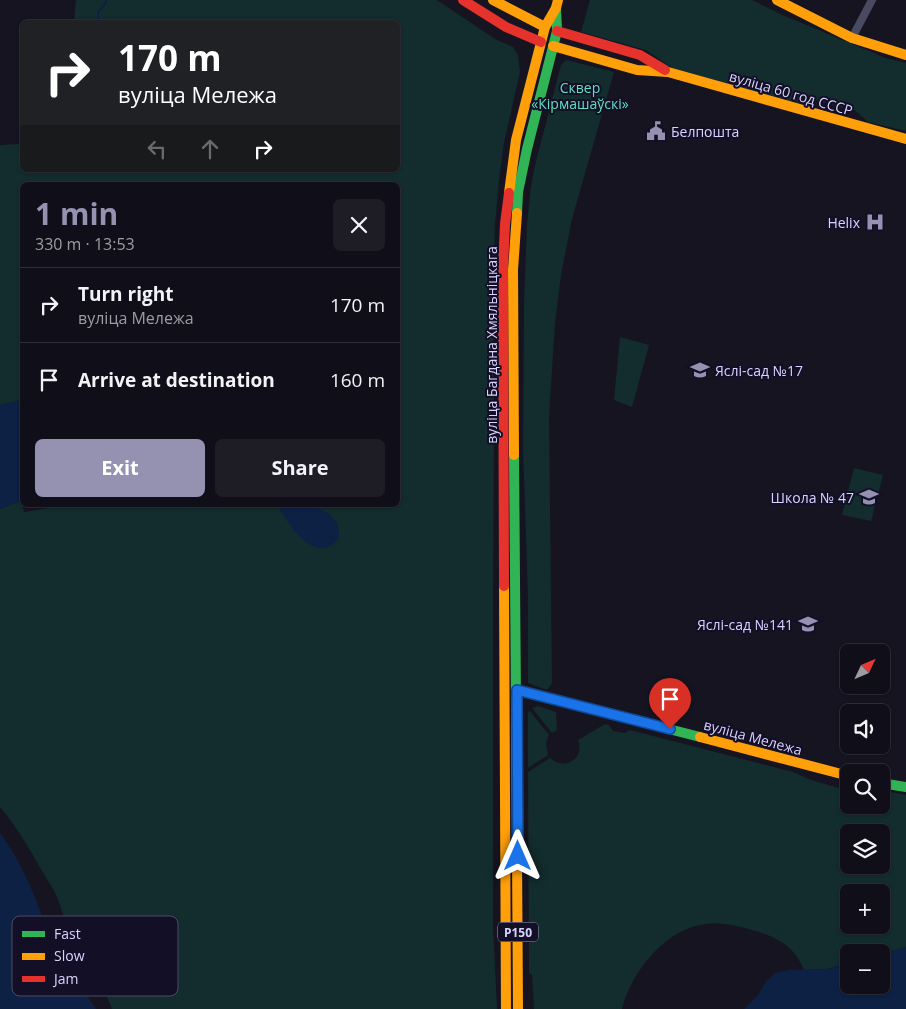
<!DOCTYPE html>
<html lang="en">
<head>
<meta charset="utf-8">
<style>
	body { margin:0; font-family:"Open Sans",sans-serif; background:#1e1d26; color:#f1f3f6; height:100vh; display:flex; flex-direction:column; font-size:19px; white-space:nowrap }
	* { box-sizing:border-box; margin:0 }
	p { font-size:16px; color:#9c9ca2 }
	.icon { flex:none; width:28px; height:28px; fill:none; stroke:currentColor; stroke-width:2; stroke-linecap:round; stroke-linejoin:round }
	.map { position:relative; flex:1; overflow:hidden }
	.sheet { position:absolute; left:20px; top:182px; width:380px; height:325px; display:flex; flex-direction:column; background:#100f19; border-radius:8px; box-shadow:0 1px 4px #0004,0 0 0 1px #302f38 }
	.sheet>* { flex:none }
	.hud { position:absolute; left:20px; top:20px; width:380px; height:152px; border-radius:8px; box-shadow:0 1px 4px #0004,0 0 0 1px #302f38; background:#202124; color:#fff; overflow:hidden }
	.needle { width:32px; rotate:46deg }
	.buttons { position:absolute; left:840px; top:644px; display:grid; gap:10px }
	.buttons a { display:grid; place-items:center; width:50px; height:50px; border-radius:8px; background:#100f19; box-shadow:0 1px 4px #0004,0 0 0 1px #302f38; font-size:25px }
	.pin { position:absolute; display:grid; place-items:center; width:42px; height:42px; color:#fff; margin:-51px -21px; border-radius:50% 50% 50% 0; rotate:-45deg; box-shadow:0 0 5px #0007 }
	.pin .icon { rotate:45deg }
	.me { position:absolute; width:55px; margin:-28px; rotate:0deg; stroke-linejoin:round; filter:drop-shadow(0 0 4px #0008) }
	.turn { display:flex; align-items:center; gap:18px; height:105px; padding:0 15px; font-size:22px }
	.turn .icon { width:65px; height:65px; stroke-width:2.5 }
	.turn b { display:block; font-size:35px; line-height:42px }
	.lanes { display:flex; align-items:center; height:48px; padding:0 15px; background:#0003; justify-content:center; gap:25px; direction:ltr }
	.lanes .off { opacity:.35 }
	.round { display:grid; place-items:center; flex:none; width:52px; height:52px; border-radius:8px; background:#1e1d26 }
	.summary { display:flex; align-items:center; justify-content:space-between; height:85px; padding:0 15px }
	h1 { font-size:30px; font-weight:700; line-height:38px; color:#9591b1 }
	.primary-button { display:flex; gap:10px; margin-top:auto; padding:10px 15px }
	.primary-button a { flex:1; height:58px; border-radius:8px; background:#9591b1; color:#fff; font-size:20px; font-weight:700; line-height:58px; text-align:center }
	.primary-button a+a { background:#1e1d26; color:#f1f3f6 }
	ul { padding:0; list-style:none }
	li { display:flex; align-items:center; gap:15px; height:75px; padding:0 15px; border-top:1px solid #302f38 }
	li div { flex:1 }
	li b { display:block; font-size:19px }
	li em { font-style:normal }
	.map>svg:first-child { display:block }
	.green { fill:#132c2d; fill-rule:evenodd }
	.water { fill:#0d2144 }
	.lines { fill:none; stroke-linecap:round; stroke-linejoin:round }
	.stream { stroke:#0d2144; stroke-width:2 }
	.street { stroke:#4a4962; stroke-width:8 }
	.fast { stroke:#30b455; stroke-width:10 }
	.slow { stroke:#ff9f0a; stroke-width:10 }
	.jam { stroke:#e5322d; stroke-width:10 }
	.route-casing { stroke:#114b97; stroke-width:12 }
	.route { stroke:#1a73e8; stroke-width:9 }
	.labels { text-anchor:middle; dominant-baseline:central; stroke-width:4; stroke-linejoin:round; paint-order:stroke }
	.shield { fill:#130f26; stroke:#9e99be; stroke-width:1 }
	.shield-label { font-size:12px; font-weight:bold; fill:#d9d4ff }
	.park-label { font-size:14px; fill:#5fe0c0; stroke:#130f26 }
	.street-label { font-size:14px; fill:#d9d4ff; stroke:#130f26 }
	.poi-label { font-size:14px; fill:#d9d4ff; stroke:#130f26; text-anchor:end }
	.key { fill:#130f26; stroke:#4e4a67; stroke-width:1 }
	.key-label { font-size:14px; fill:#d9d4ff }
</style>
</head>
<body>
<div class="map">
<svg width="906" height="1009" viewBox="0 0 906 1009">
	<rect width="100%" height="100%" fill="#161421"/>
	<g class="green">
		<path d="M76,0H437L495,39L513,47L518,55L520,72L504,143L499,180L495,224L493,294L494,432L493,595V927L497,1009H112C106,988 87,974 76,955C65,934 66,918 57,897C53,888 47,879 42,871C29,848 17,827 0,807V509L22,500L24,512L67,505H398V185H22V400L0,405V145L19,144L22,142V170H398V22H74Z"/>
		<polygon points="590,0 752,0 780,14 886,58 906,63 906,131 868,122 856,111 816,100 810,106 676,71 646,50 581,32"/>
		<polygon points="566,60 614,72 572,219 561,275 555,323 549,417 552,683 548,689 544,689 528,683 528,597 523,449 524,301 527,224 531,186 535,165 561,65"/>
		<polygon points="620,337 649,345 632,407 614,400"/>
		<polygon points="854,468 883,475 871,521 842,515"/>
		<polygon points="538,706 556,712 557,730 552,733 532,708"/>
		<polygon points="529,710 549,735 546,743 548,755 528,768 528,714"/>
		<path d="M605,724L609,725L613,731L624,733L630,730L793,772L811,780L849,791V805H881V790L906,795V947L881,955V952H849V963L828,969L804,970C795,948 781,939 759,932C742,927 724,922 706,924C666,928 631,972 622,1009H534L532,975L529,973L528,772L550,758C565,771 585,759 578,740ZM849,832H881V865H849ZM849,892H881V925H849Z"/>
	</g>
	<g class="water">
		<polygon points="22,400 22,500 0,509 0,405"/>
		<path d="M277,505C286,505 304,503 312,505C362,524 333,566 302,539C292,530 285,517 277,505Z"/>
		<path d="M0,833C21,860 41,908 50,941C54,954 51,971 56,983C61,987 66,986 72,987C83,990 90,999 96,1009H0Z"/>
		<polygon points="906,947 906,1009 744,1009 758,995 767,980 775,973 789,970 828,969 849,963 849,985 881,985 881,955"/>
	</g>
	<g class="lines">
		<polyline class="stream" points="98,22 98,12 106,3 106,0"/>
		<polyline class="street" points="852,38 872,0"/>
		<g class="fast">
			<polyline points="517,213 518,192 527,149 557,31 556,8"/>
			<polyline points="514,455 516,703"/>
			<polyline points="517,690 700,737"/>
			<polyline points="881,783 906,787"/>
		</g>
		<g class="slow">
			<polyline points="493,0 545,27"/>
			<polyline points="777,0 852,38 906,55"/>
			<polyline points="553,46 637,70 668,72 906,139"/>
			<polyline points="509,193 516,140 545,27 556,8 558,0"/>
			<polyline points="514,455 513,270 517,213"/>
			<polyline points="504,586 506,1009"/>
			<polyline points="516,703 518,1009"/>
			<polyline points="700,737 849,776"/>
		</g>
		<g class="jam">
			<polyline points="463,0 506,27 541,42"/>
			<polyline points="557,31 640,55 665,70"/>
			<polyline points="504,586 503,268 505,224 509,193"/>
		</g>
	</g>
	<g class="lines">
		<g class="route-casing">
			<polyline id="route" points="518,856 517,690 670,729"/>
		</g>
		<use href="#route" class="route"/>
	</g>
	<defs>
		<g id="civic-bare" transform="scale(1.5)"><path d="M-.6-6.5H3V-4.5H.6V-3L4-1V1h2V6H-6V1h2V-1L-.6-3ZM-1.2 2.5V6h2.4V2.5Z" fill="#9591b1" stroke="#130f26" stroke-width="2.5" paint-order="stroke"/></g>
		<g id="hospital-bare" transform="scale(1.5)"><path d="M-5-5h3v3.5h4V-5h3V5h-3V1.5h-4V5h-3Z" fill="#9591b1" stroke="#130f26" stroke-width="2.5" paint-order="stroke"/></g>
		<g id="school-bare" transform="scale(1.5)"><path d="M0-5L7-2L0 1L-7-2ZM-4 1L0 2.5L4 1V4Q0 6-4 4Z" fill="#9591b1" stroke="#130f26" stroke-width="2.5" paint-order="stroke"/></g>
	</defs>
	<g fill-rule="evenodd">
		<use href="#civic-bare" x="656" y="131"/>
		<use href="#hospital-bare" x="875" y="222"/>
		<use href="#school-bare" x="700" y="370"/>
		<use href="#school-bare" x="869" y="497"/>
		<use href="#school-bare" x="808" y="624"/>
	</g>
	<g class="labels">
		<rect class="shield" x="498" y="922.5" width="40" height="19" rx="4"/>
		<g class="shield-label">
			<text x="518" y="932">Р150</text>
		</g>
		<g class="park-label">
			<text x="580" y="87">Сквер<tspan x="580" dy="16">«Кірмашаўскі»</tspan></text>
		</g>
		<g class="street-label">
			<text transform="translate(791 93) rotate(16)">вуліца 60 год СССР</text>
			<text transform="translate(491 345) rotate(-90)">вуліца Багдана Хмяльніцкага</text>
			<text transform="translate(753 737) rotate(15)">вуліца Мележа</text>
		</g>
		<g class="poi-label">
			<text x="671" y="131" text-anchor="start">Белпошта</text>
			<text x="860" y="222">Helix</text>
			<text x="715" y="370" text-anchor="start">Яслі-сад №17</text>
			<text x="854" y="497">Школа № 47</text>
			<text x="793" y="624">Яслі-сад №141</text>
		</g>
	</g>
	<rect x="12" y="916" width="166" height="80" rx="8" class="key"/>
	<rect x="22" y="931" width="23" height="6" fill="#30b455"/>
	<rect x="22" y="953" width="23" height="7" fill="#ff9f0a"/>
	<rect x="22" y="976" width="23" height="6" fill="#e5322d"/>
	<g class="key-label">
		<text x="54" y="939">Fast</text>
		<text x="54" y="961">Slow</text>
		<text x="54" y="984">Jam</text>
	</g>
</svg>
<div class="buttons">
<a><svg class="needle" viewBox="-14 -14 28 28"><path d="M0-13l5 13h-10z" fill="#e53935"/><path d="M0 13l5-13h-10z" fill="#9c9ca2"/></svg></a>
<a><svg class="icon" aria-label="sound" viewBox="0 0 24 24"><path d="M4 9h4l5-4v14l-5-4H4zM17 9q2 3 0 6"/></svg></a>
<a><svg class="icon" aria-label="search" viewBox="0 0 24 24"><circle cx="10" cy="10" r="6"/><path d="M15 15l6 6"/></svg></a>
<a><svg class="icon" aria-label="layers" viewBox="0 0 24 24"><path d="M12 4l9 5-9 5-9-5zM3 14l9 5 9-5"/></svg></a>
<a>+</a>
<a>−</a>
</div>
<div class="pin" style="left:670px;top:729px;background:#d93025"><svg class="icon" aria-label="arrive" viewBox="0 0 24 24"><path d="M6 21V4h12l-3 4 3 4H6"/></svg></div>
<svg class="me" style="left:518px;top:856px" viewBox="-20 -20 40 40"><path d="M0-17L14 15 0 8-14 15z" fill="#1a73e8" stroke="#fff" stroke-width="4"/></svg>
<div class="hud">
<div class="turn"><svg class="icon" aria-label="right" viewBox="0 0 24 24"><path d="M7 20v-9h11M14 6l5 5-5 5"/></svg><div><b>170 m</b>вуліца Мележа</div></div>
<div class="lanes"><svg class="icon off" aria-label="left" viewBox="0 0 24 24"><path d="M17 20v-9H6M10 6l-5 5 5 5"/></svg><svg class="icon off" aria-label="ahead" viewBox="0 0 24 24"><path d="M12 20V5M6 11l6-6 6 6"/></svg><svg class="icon" aria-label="right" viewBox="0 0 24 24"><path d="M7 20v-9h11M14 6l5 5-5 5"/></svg></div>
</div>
<section class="sheet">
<div class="summary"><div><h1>1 min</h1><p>330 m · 13:53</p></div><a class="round"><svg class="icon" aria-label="close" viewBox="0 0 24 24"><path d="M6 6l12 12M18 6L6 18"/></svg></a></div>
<ul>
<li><svg class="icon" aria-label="right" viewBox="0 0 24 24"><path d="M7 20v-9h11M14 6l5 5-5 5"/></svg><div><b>Turn right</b><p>вуліца Мележа</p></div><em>170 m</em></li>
<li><svg class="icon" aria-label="arrive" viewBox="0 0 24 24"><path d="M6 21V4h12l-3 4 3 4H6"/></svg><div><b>Arrive at destination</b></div><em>160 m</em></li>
</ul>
<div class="primary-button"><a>Exit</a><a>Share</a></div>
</section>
</div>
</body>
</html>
